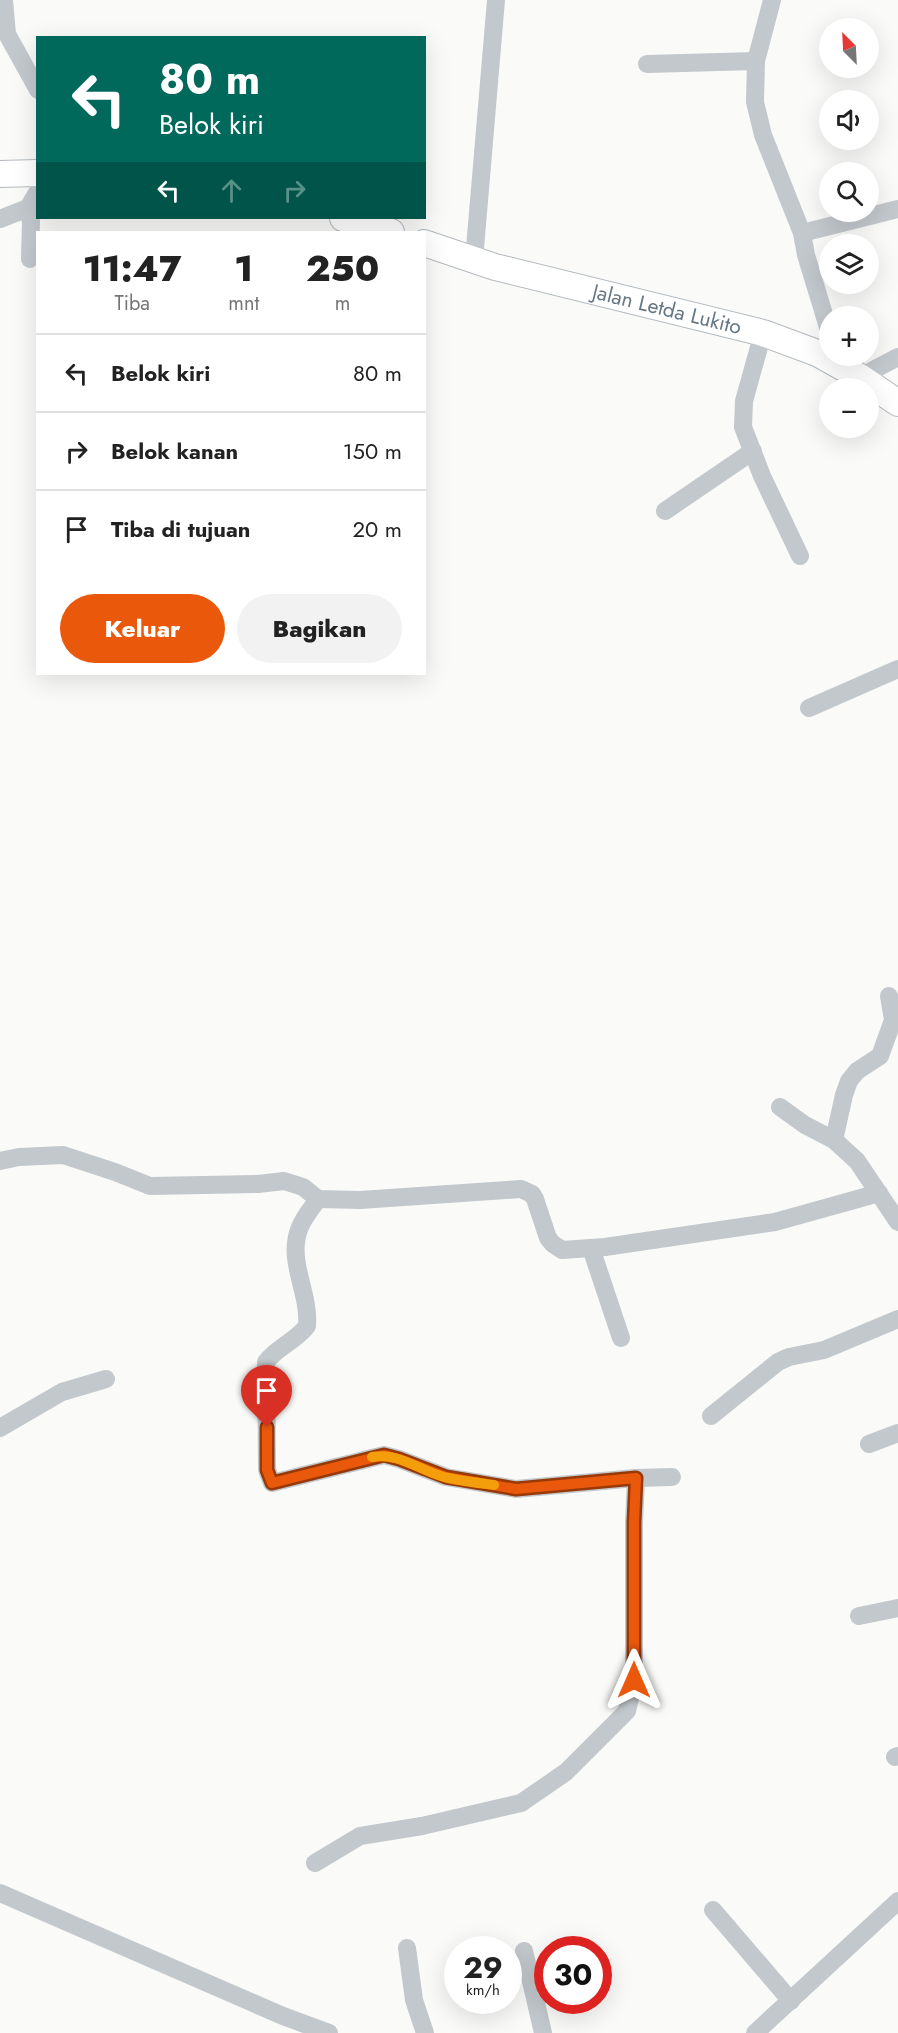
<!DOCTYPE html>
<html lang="id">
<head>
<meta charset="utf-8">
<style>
	body { margin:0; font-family:Jost,sans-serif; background:#f2f2f2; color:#222; height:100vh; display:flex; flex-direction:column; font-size:22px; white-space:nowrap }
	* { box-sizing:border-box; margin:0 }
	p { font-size:20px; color:#767676 }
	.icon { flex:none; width:33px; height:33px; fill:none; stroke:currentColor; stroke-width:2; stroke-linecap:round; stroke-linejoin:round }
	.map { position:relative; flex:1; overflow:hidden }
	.drawer { position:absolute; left:36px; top:231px; width:390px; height:444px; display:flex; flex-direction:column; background:#fff; border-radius:0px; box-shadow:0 6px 24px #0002 }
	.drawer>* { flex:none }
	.top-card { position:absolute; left:36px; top:36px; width:390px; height:183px; border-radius:0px; box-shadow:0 6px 24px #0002; background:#00695c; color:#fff; overflow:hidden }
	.needle { width:39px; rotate:336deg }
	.buttons { position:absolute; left:819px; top:18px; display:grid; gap:12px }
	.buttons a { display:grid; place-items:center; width:60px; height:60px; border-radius:50%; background:#fff; box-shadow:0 6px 24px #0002; font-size:30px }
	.speed { position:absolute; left:444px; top:1936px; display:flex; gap:12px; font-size:30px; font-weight:700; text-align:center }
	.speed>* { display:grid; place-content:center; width:78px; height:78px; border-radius:50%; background:#fff; box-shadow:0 6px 24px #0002; line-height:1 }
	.speed small { font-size:15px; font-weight:400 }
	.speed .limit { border:9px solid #d22; background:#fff; color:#111 }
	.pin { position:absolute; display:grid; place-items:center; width:51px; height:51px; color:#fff; margin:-62px -26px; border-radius:50% 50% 50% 0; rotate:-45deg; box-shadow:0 0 6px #0007 }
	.pin .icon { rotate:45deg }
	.me { position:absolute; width:66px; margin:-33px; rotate:0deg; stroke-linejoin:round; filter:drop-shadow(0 0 4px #0008) }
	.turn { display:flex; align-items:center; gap:21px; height:126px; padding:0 24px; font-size:27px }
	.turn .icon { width:78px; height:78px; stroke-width:2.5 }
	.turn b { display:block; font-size:42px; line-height:51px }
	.lanes { display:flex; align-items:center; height:57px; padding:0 24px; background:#0003; justify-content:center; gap:30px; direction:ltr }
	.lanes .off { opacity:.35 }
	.eta { display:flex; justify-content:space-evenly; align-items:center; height:102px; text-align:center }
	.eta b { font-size:36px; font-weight:800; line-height:42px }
	.cta { display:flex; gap:12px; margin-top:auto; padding:12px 24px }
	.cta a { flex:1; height:69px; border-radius:36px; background:#ea580c; color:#fff; font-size:24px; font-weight:800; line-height:69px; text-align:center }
	.cta a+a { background:#f2f2f2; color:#222 }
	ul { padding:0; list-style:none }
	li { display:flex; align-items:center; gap:18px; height:78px; padding:0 24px; border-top:2px solid #e0e0e0 }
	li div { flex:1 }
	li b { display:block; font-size:22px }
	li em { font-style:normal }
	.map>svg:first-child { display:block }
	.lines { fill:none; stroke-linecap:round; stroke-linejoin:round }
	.secondary-casing { stroke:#b3babf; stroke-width:28 }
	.street { stroke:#c3c8cc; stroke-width:18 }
	.secondary { stroke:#fff; stroke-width:26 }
	.route-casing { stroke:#983908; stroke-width:15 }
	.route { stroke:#ea580c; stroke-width:10 }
	.slow { stroke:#f59e0b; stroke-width:10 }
	.labels { text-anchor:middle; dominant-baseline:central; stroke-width:6; stroke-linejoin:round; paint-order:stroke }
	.street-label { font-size:21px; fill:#657683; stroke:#fff }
</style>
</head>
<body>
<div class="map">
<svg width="898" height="2033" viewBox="0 0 898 2033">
	<rect width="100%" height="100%" fill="#fafaf8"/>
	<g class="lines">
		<g class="secondary-casing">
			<g id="secondary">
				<polyline points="0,174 38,173"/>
				<polyline points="343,218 391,232"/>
				<path id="s1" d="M424,243L495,267L763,333L817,353L860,377L898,403"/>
			</g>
		</g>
		<g class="street">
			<polyline points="4,0 7,34 38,90"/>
			<polyline points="772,0 756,61 755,102 763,135 802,233 806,255 830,334"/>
			<polyline points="647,64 756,61"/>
			<polyline points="0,219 28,208"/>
			<polyline points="802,233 898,209"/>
			<polyline points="30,259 31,222 28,208 38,191"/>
			<polyline points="474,260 496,0"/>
			<polyline points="763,333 744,401 743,427 762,476 800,556"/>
			<polyline points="860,377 898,357"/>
			<polyline points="665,511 753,451"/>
			<polyline points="809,708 898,669"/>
			<polyline points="780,1107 805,1125 834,1140 857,1161 898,1222"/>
			<polyline points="834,1140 844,1095 849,1081 857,1071 880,1056 893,1020 889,996"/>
			<polyline points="0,1161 19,1157 63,1155 115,1172 150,1186 258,1184 284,1181 303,1187 318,1199 360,1200 521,1189 532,1194 535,1199 548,1238 553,1244 562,1250 605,1247 775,1222 879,1193"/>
			<path d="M318,1199C312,1208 304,1217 300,1227C286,1260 310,1292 307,1326C296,1341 277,1347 266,1362L267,1470L272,1483L384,1455L399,1459L446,1477L516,1489L636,1478L672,1477"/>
			<polyline points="591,1248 621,1338"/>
			<polyline points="711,1416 778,1362 789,1357 824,1350 898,1319"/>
			<polyline points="0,1428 62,1392 106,1379"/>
			<polyline points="869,1444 898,1433"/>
			<polyline points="859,1616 898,1608"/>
			<polyline points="895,1757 898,1756"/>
			<polyline points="315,1863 360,1836 422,1826 521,1803 566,1772 627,1711 634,1681 634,1522 636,1478"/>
			<polyline points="0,1893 283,2016 329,2033"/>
			<polyline points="713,1910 791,2001"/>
			<polyline points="407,1948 414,2000 425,2033"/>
			<polyline points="524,1951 543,2033"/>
			<polyline points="755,2033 898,1901"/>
		</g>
		<use href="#secondary" class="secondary"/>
	</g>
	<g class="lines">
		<g class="route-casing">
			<polyline id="route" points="267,1427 267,1470 272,1483 384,1455 399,1459 446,1477 516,1489 636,1478 634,1522 634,1680"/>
		</g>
		<use href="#route" class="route"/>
		<path class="slow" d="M372,1457C400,1452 421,1472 448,1478C463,1481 479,1483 494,1485"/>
	</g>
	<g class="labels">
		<g class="street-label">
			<text stroke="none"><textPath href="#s1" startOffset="252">Jalan Letda Lukito</textPath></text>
		</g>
	</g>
</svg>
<div class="buttons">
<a><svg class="needle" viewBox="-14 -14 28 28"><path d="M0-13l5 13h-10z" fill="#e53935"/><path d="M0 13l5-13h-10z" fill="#767676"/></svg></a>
<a><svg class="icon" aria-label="sound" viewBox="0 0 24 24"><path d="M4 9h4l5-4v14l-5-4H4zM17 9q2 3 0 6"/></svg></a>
<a><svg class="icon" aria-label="search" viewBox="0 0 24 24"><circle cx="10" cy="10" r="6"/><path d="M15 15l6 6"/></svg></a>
<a><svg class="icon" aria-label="layers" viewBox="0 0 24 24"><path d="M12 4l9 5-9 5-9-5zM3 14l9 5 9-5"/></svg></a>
<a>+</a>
<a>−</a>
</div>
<div class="speed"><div>29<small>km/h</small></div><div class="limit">30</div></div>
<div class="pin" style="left:267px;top:1427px;background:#d93025"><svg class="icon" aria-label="arrive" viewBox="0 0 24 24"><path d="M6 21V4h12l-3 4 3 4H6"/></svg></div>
<svg class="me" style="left:634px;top:1680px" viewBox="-20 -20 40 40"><path d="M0-17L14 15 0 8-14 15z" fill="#ea580c" stroke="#fff" stroke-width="4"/></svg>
<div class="top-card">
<div class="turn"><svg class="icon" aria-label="left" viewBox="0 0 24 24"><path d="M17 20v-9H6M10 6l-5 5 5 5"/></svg><div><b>80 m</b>Belok kiri</div></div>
<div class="lanes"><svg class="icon" aria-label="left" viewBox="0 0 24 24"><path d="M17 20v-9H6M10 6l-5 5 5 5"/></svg><svg class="icon off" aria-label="ahead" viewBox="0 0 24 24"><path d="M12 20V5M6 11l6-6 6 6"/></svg><svg class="icon off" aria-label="right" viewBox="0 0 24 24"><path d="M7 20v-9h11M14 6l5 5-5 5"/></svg></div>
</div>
<section class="drawer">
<div class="eta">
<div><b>11:47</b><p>Tiba</p></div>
<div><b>1</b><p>mnt</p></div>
<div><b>250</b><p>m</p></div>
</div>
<ul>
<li><svg class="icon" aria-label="left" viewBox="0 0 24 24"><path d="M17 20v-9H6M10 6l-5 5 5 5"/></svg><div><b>Belok kiri</b></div><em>80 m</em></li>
<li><svg class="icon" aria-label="right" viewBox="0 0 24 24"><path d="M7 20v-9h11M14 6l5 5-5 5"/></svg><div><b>Belok kanan</b></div><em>150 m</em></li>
<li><svg class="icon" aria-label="arrive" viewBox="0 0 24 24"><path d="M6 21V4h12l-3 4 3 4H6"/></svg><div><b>Tiba di tujuan</b></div><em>20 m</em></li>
</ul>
<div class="cta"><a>Keluar</a><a>Bagikan</a></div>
</section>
</div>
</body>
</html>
